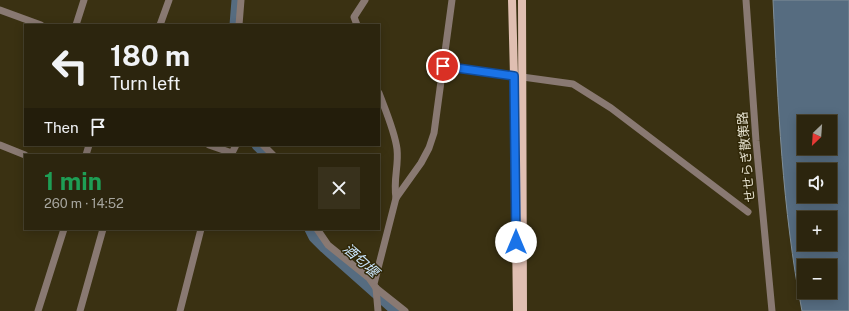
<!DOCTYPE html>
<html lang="en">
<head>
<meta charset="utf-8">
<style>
	body { margin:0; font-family:"Public Sans","Noto Sans JP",sans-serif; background:#38311c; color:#f1f3f6; height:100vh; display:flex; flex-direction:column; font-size:15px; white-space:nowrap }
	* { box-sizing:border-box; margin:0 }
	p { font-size:13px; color:#a6a59e }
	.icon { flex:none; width:22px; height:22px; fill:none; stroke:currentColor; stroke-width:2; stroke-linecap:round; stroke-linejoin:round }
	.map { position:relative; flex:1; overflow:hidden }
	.sheet { position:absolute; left:24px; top:154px; width:356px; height:76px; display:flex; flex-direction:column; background:#2c250e; border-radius:0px; box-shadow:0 2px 10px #0003,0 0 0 1px #48422e }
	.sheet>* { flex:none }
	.banner { position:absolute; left:24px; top:24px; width:356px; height:122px; border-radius:0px; box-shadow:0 2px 10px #0003,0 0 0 1px #48422e; background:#2c250e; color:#f1f3f6; overflow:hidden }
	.needle { width:26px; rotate:205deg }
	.buttons { position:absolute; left:797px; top:115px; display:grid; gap:8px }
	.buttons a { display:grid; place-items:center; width:40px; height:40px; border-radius:0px; background:#2c250e; box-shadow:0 2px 10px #0003,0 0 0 1px #48422e; font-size:20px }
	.pin { position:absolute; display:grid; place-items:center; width:34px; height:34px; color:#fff; margin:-17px; border:2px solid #fff; border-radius:50%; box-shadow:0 1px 4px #0007 }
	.me { position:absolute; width:44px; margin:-22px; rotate:0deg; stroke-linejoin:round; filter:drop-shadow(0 0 3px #0008) }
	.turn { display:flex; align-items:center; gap:14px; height:84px; padding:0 20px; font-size:18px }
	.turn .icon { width:52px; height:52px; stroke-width:2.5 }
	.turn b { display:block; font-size:28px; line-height:34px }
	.then { display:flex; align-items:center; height:38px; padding:0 20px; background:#0003; gap:8px; font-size:15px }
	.round { display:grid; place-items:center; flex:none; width:42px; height:42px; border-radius:0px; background:#38311c }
	.summary { display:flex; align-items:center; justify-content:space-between; height:68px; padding:0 20px }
	h1 { font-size:24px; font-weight:700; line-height:30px; color:#1e9e55 }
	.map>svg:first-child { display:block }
	.water { fill:#566c80; stroke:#808e97; fill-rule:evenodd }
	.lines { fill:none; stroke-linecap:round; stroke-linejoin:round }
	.river { stroke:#566c80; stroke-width:11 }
	.minor { stroke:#897972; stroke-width:7 }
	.major { stroke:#e0bfb2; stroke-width:8 }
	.route-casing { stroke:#114b97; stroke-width:10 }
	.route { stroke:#1a73e8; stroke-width:7 }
	.labels { text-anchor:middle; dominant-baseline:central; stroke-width:3; stroke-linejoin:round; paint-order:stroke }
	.street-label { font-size:13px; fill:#e3dfcd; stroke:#302707 }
	.water-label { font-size:14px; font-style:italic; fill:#cbe6fd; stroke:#302707 }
</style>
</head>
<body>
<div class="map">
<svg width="849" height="311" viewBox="0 0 849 311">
	<rect width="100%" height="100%" fill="#3a3112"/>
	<path class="water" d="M773,0H849V311H802C782,209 778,104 773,0ZM804,122H830V148H804ZM804,170H830V196H804ZM804,218H830V244H804ZM804,266H830V292H804Z"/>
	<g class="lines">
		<g class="river">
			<polyline points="235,25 237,0"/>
			<polyline points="257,145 267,155"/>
			<polyline points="310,229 314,237 325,248 396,311"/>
		</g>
		<g class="minor">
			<polyline points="746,0 756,141 772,311"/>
			<polyline points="0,10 41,25"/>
			<polyline points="76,25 84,0"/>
			<polyline points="160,25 169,0"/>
			<polyline points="239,25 241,0"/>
			<polyline points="357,25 354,17 365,0"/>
			<polyline points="443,66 573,84 611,108 748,212"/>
			<path d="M379,93C385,109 395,132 397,149C399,166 393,179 396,198"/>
			<polyline points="0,145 25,155"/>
			<polyline points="209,145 232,153"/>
			<polyline points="263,145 273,155"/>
			<polyline points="86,155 89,145"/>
			<polyline points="231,155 236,145"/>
			<polyline points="317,229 328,245 369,278 376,288 405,311"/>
			<polyline points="374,284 396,198 421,163 429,148 434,133 452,0"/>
			<polyline points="376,288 378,311"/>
			<polyline points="38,311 64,229"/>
			<polyline points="80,311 103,229"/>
			<polyline points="180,311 201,229"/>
		</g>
		<g class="major">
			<polyline points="512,0 514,76 517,311"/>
			<polyline points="522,0 523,311"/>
		</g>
	</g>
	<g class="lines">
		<g class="route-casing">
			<polyline id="route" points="443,66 514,76 516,242"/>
		</g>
		<use href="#route" class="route"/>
	</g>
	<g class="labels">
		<g class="street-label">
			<text transform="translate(746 157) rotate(-95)">せせらぎ散策路</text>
		</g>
		<g class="water-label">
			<text transform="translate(361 260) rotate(42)">酒匂堰</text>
		</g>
	</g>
</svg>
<div class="buttons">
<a><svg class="needle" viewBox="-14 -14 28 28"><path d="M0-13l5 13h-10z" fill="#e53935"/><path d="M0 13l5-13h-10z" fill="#a6a59e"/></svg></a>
<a><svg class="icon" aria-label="sound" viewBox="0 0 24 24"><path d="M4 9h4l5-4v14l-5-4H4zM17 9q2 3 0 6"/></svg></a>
<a>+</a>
<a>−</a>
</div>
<div class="pin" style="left:443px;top:66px;background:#d93025"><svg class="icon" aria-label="arrive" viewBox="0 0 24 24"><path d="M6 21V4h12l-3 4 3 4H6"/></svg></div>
<svg class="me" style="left:516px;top:242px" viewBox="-20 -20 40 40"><circle r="19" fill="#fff"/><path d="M0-13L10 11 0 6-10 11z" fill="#1a73e8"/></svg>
<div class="banner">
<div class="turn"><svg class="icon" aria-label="left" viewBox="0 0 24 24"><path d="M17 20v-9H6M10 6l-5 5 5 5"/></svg><div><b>180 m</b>Turn left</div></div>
<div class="then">Then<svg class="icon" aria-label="arrive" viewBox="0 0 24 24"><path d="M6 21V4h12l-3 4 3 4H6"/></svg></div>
</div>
<section class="sheet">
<div class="summary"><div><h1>1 min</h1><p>260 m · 14:52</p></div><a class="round"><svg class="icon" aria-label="close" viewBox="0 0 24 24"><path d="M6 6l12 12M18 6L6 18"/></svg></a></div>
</section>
</div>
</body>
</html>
